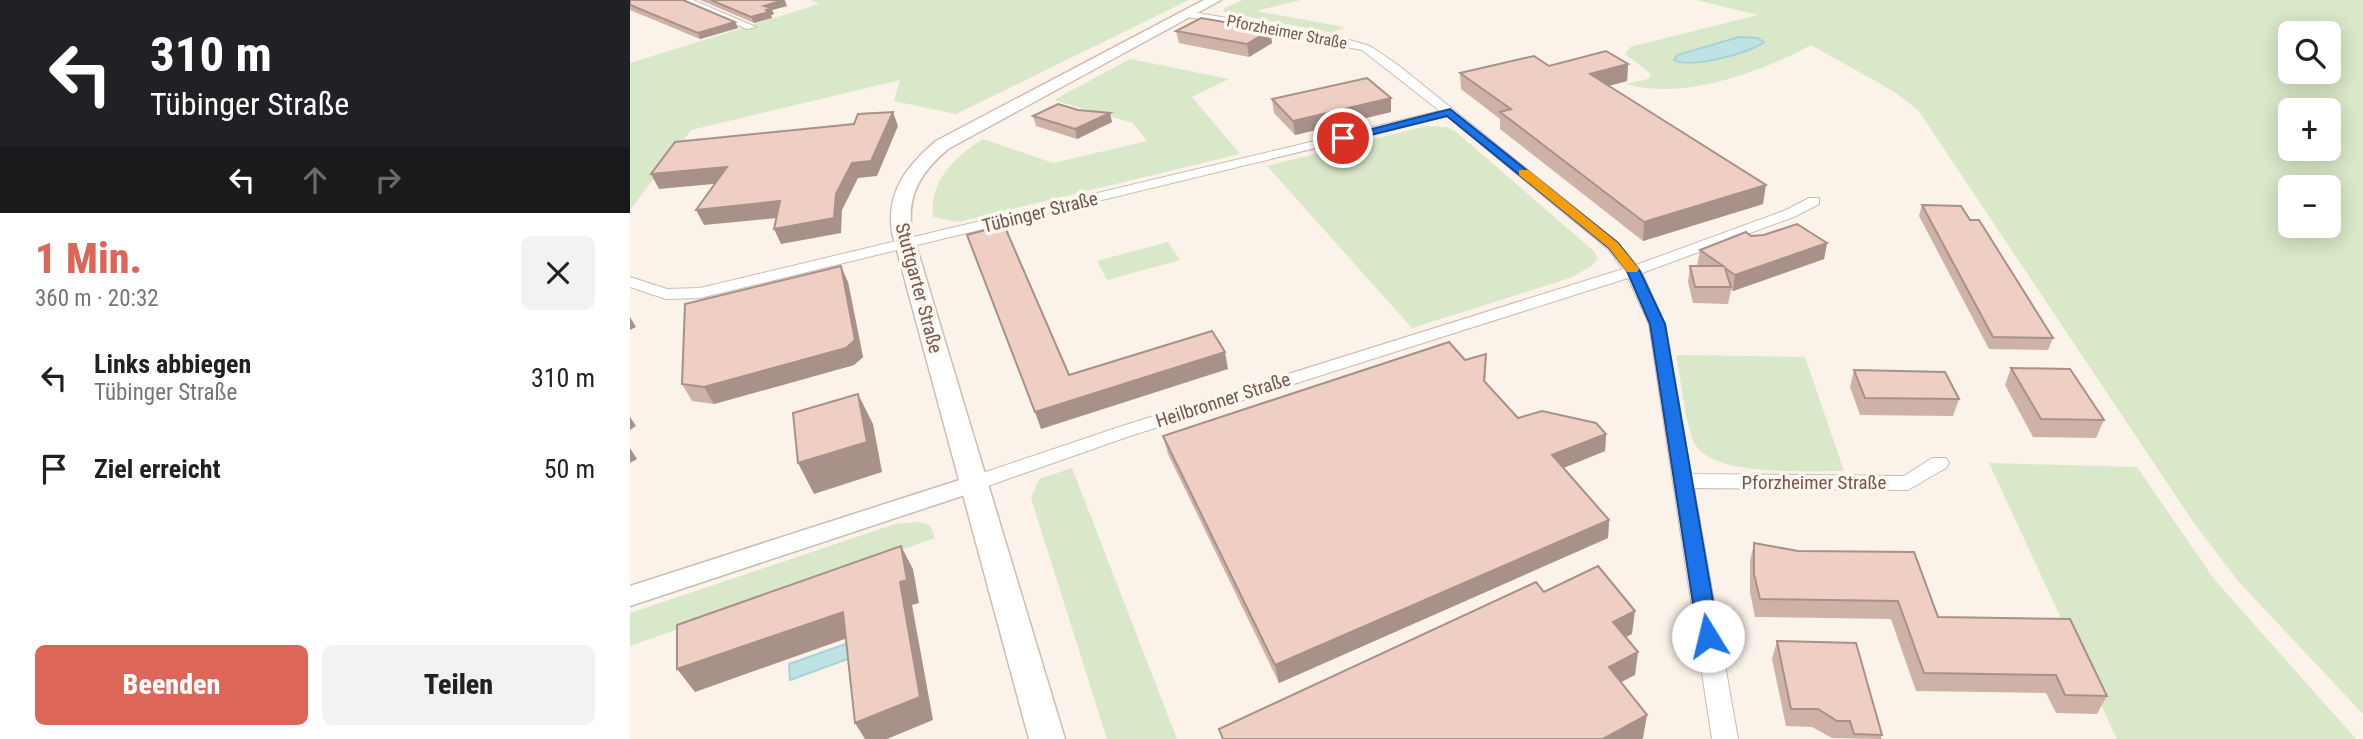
<!DOCTYPE html>
<html lang="de">
<head>
<meta charset="utf-8">
<style>
	body { margin:0; font-family:"Roboto Condensed",sans-serif; background:#f2f2f2; color:#202124; height:100vh; display:flex; flex-direction:column; font-size:26px; white-space:nowrap }
	* { box-sizing:border-box; margin:0 }
	p { font-size:23px; color:#757577 }
	.icon { flex:none; width:38px; height:38px; fill:none; stroke:currentColor; stroke-width:2; stroke-linecap:round; stroke-linejoin:round }
	.map { position:relative; flex:1; overflow:hidden }
	.side { display:flex; flex-direction:column; background:#fff; width:630px }
	.side>* { flex:none }
	.top-card { background:#202124; color:#fff; overflow:hidden }
	.fabs { position:absolute; left:1648px; top:21px; display:grid; gap:14px }
	.fabs a { display:grid; place-items:center; width:63px; height:63px; border-radius:10px; background:#fff; box-shadow:0 4px 18px #0003; font-size:35px }
	.pin { position:absolute; display:grid; place-items:center; width:60px; height:60px; color:#fff; margin:-30px; border:4px solid #fff; border-radius:50%; box-shadow:0 2px 7px #0007 }
	.me { position:absolute; width:77px; margin:-38px; rotate:351deg; stroke-linejoin:round; filter:drop-shadow(0 0 5px #0008) }
	.turn { display:flex; align-items:center; gap:24px; height:147px; padding:0 35px; font-size:32px }
	.turn .icon { width:91px; height:91px; stroke-width:2.5 }
	.turn b { display:block; font-size:49px; line-height:60px }
	.lanes { display:flex; align-items:center; height:66px; padding:0 35px; background:#0003; justify-content:center; gap:35px; direction:ltr }
	.lanes .off { opacity:.35 }
	.round { display:grid; place-items:center; flex:none; width:74px; height:74px; border-radius:10px; background:#f2f2f2 }
	.head { display:flex; align-items:center; justify-content:space-between; height:119px; padding:0 35px }
	h1 { font-size:42px; font-weight:800; line-height:52px; color:#dc6658 }
	.action { display:flex; gap:14px; margin-top:auto; padding:14px 35px }
	.action a { flex:1; height:80px; border-radius:10px; background:#dc6658; color:#fff; font-size:28px; font-weight:800; line-height:80px; text-align:center }
	.action a+a { background:#f2f2f2; color:#202124 }
	ul { padding:0; list-style:none }
	li { display:flex; align-items:center; gap:21px; height:91px; padding:0 35px }
	li div { flex:1 }
	li b { display:block; font-size:26px }
	li em { font-style:normal }
	main { display:flex; flex:1; min-height:0 }
	.map>svg:first-child { display:block }
	.green { fill:#d9e8c8; fill-rule:evenodd }
	.water { fill:#bfe3e4; stroke:#a6d3d5; stroke-width:2 }
	.lines { fill:none; stroke-linecap:round; stroke-linejoin:round }
	.minor-casing { stroke:#cdbab0; stroke-width:2 }
	.tertiary-casing { stroke:#cdbab0; stroke-width:3 }
	.secondary-casing { stroke:#d1bbb0; stroke-width:3 }
	.minor { fill:#fff; fill-rule:evenodd }
	.tertiary { fill:#fff; fill-rule:evenodd }
	.secondary { fill:#fff; fill-rule:evenodd }
	.wall { fill:#ceb2a8 }
	.shaded-wall { fill:#a79188 }
	.building { fill:#efcfc3; stroke:#a79188; stroke-width:2 }
	.route { fill:#1a73e8; stroke:#114b97; stroke-width:2 }
	.slow { fill:#f59e0b }
	.labels { text-anchor:middle; dominant-baseline:central; stroke-width:7; stroke-linejoin:round; paint-order:stroke }
	.far-street-label { font-size:16px; fill:#74584e; stroke:#fef7f0 }
	.street-label { font-size:19px; fill:#74584e; stroke:#fef7f0 }
</style>
</head>
<body>
<main>
<section class="side">
<div class="top-card">
<div class="turn"><svg class="icon" aria-label="left" viewBox="0 0 24 24"><path d="M17 20v-9H6M10 6l-5 5 5 5"/></svg><div><b>310 m</b>Tübinger Straße</div></div>
<div class="lanes"><svg class="icon" aria-label="left" viewBox="0 0 24 24"><path d="M17 20v-9H6M10 6l-5 5 5 5"/></svg><svg class="icon off" aria-label="ahead" viewBox="0 0 24 24"><path d="M12 20V5M6 11l6-6 6 6"/></svg><svg class="icon off" aria-label="right" viewBox="0 0 24 24"><path d="M7 20v-9h11M14 6l5 5-5 5"/></svg></div>
</div>
<div class="head"><div><h1>1 Min.</h1><p>360 m · 20:32</p></div><a class="round"><svg class="icon" aria-label="close" viewBox="0 0 24 24"><path d="M6 6l12 12M18 6L6 18"/></svg></a></div>
<ul>
<li><svg class="icon" aria-label="left" viewBox="0 0 24 24"><path d="M17 20v-9H6M10 6l-5 5 5 5"/></svg><div><b>Links abbiegen</b><p>Tübinger Straße</p></div><em>310 m</em></li>
<li><svg class="icon" aria-label="arrive" viewBox="0 0 24 24"><path d="M6 21V4h12l-3 4 3 4H6"/></svg><div><b>Ziel erreicht</b></div><em>50 m</em></li>
</ul>
<div class="action"><a>Beenden</a><a>Teilen</a></div>
</section>
<div class="map">
<svg width="1733" height="739" viewBox="0 0 1733 739">
	<rect width="100%" height="100%" fill="#fbf2e9"/>
	<g class="green">
		<polygon points="180,0 559,0 326,114 264,101 270,80 61,130 0,210 0,63 189,4"/>
		<polygon points="613,0 671,0 626,11 714,27 703,33 593,12 594,8"/>
		<path d="M1066,0H1733V714L1608,581L1564,523L1288,110L1263,91L1181,45C1132,72 1051,101 996,84L1018,79L1021,74L995,54L1000,47L1128,15ZM1661,33H1699V72H1661ZM1661,110H1699V149H1661ZM1661,187H1699V226H1661Z"/>
		<path d="M500,59L599,79L562,97L610,154L328,222L303,217C299,182 324,157 353,139L423,163L517,141L503,123L424,100Z"/>
		<polygon points="796,126 816,127 825,131 965,252 967,259 962,266 940,278 782,328 637,166"/>
		<polygon points="538,242 550,260 477,280 467,261"/>
		<path d="M1046,355L1175,357L1214,471C1179,470 1078,479 1063,440C1053,414 1052,382 1046,355Z"/>
		<polygon points="1359,463 1507,467 1584,579 1726,739 1487,739"/>
		<polygon points="442,468 547,739 477,739 401,498 409,479"/>
		<polygon points="287,522 300,525 305,538 0,646 0,613 265,524"/>
	</g>
	<g class="water">
		<path d="M1109,37L1127,38L1134,42C1121,53 1059,69 1044,60L1047,55Z"/>
		<polygon points="221,642 223,657 160,680 159,664"/>
	</g>
	<g class="lines">
		<g class="minor-casing">
			<g id="minor">
				<polygon points="49,0 63,0 126,27 117,29"/>
				<polygon points="557,11 716,39 740,46 768,65 988,243 1006,265 1156,210 1179,198 1189,198 1189,204 1166,216 1012,273 1035,324 1061,474 1274,476 1302,458 1316,458 1319,463 1316,468 1278,490 1064,488 1108,739 1082,739 1019,324 998,278 503,435 352,488 338,488 335,483 338,478 489,427 993,269 978,249 817,116 70,298 36,299 0,287 0,277 37,289 70,288 810,111 732,50 553,16 553,12"/>
			</g>
		</g>
		<g class="tertiary-casing">
			<polygon id="tertiary" points="345,475 353,477 357,483 353,489 0,606 0,586"/>
		</g>
		<g class="secondary-casing">
			<path id="secondary" d="M574,0H591L318,149C291,172 276,195 282,232L435,739H399L262,232C256,192 277,166 306,141Z"/>
		</g>
		<use href="#minor" class="minor"/>
		<use href="#tertiary" class="tertiary"/>
		<use href="#secondary" class="secondary"/>
	</g>
	<g class="wall">
		<polygon points="0,0 105,22 108,28 70,39 0,10"/>
		<polygon points="70,0 155,0 157,6 142,10 144,14 141,15 142,18 124,23"/>
		<polygon points="640,30 642,43 619,57 549,43 546,31"/>
		<polygon points="998,64 997,81 978,86 1133,204 1013,241 870,129 870,119 831,89 830,73"/>
		<polygon points="761,98 761,112 665,135 644,113 642,99"/>
		<polygon points="403,116 482,122 447,139 406,126"/>
		<polygon points="1292,205 1340,220 1423,338 1418,350 1359,349 1289,216"/>
		<polygon points="1121,236 1197,243 1194,259 1103,291 1101,290 1098,304 1063,303 1058,282 1060,266 1067,266 1070,250"/>
		<polygon points="218,282 233,357 224,365 84,404 62,401 52,384"/>
		<polygon points="835,360 856,371 855,382 888,418 976,434 975,451 933,468 979,520 978,538 649,683 538,454 533,436"/>
		<polygon points="1381,368 1474,420 1466,438 1403,437 1375,385"/>
		<polygon points="1224,370 1329,399 1323,416 1230,415 1220,387"/>
		<polygon points="1124,543 1308,617 1477,696 1467,714 1426,713 1416,693 1286,691 1261,619 1125,617 1120,592 1120,561"/>
		<polygon points="1147,641 1252,735 1251,739 1202,738 1182,727 1156,726 1142,659"/>
	</g>
	<g class="shaded-wall">
		<polygon points="154,0 157,6 142,10 144,14 141,15 142,18 124,23 121,17 134,6"/>
		<polygon points="105,22 108,28 70,39 68,33"/>
		<polygon points="640,30 642,43 619,57 617,44"/>
		<polygon points="998,64 997,81 959,91 960,74"/>
		<polygon points="761,98 761,112 665,135 663,121"/>
		<polygon points="263,112 268,126 247,176 228,178 212,210 211,233 151,244 144,229 206,194 222,163"/>
		<polygon points="480,113 482,122 447,139 445,129"/>
		<polygon points="97,167 104,182 29,189 21,174"/>
		<polygon points="1136,185 1133,204 1013,241 1014,222"/>
		<polygon points="150,201 157,217 74,225 66,210"/>
		<polygon points="1197,243 1194,259 1103,291 1105,275"/>
		<polygon points="211,266 218,282 233,357 224,365 84,404 74,387"/>
		<polygon points="0,317 6,327 0,330"/>
		<polygon points="595,352 598,369 411,429 405,412"/>
		<polygon points="228,394 243,424 252,472 184,494 168,463"/>
		<polygon points="0,417 6,426 0,430"/>
		<polygon points="976,434 975,451 921,473 922,455"/>
		<polygon points="0,448 7,459 0,463"/>
		<polygon points="979,520 978,538 649,683 645,665"/>
		<polygon points="271,546 283,569 289,603 282,605 303,720 257,739 235,739 225,723 270,582"/>
		<polygon points="1005,611 1002,634 981,645 983,622"/>
		<polygon points="213,612 226,635 65,692 47,669"/>
		<polygon points="1008,652 1005,675 976,690 979,667"/>
		<polygon points="1017,715 1013,738 1012,739 973,739"/>
	</g>
	<g class="building">
		<polygon points="0,0 53,0 105,22 68,33 0,5"/>
		<polygon points="81,0 154,0 134,6 142,8 136,10 139,12 121,17"/>
		<polygon points="571,18 640,30 617,44 546,31"/>
		<polygon points="976,51 998,64 960,74 1136,185 1014,222 870,112 881,109 830,73 904,56 919,66"/>
		<polygon points="737,78 761,98 663,121 642,99"/>
		<polygon points="428,104 448,110 480,113 445,129 403,116"/>
		<polygon points="263,112 241,161 222,163 206,194 204,218 144,229 150,201 66,210 97,167 21,174 45,142 224,124 228,114"/>
		<polygon points="1292,205 1331,206 1340,220 1349,220 1423,338 1363,337"/>
		<polygon points="1167,224 1197,243 1105,275 1095,268 1101,287 1065,287 1060,266 1093,266 1070,250 1116,232 1121,236 1134,235"/>
		<polygon points="374,225 439,375 582,331 595,352 405,412 337,235"/>
		<polygon points="211,266 225,340 216,348 74,387 52,384 55,304"/>
		<polygon points="819,342 835,360 856,354 854,381 888,418 912,411 966,423 976,434 922,455 979,520 645,665 533,436"/>
		<polygon points="1381,368 1440,369 1474,420 1411,419"/>
		<polygon points="1224,370 1315,372 1329,399 1235,398"/>
		<polygon points="228,394 237,442 168,463 163,413"/>
		<polygon points="1124,543 1168,551 1284,552 1308,617 1440,619 1477,696 1435,695 1426,675 1294,673 1268,601 1130,599 1124,574"/>
		<polygon points="271,546 277,580 270,582 290,697 225,723 213,612 47,669 47,625"/>
		<polygon points="968,566 1005,611 983,622 1008,652 979,667 1017,715 973,739 593,739 589,729 906,582 914,592"/>
		<polygon points="1147,641 1226,643 1252,735 1224,734 1220,721 1207,721 1188,709 1161,709"/>
	</g>
	<polygon class="route" points="820,109 988,243 1010,271 1035,324 1089,636 1086,642 1078,644 1071,642 1068,636 1020,324 997,271 979,248 817,116 713,142 707,138"/>
	<polygon class="slow" points="889,170 898,170 988,243 1009,269 1007,272 997,272 979,248 889,175"/>
	<g class="labels">
		<g class="far-street-label">
			<text transform="translate(657 32) rotate(11)">Pforzheimer Straße</text>
		</g>
		<g class="street-label">
			<text transform="translate(410 212) rotate(-14)">Tübinger Straße</text>
			<text transform="translate(289 288) rotate(75)">Stuttgarter Straße</text>
			<text transform="translate(593 400) rotate(-18)">Heilbronner Straße</text>
			<text x="1184" y="482">Pforzheimer Straße</text>
		</g>
	</g>
</svg>
<div class="fabs">
<a><svg class="icon" aria-label="search" viewBox="0 0 24 24"><circle cx="10" cy="10" r="6"/><path d="M15 15l6 6"/></svg></a>
<a>+</a>
<a>−</a>
</div>
<div class="pin" style="left:713px;top:138px;background:#d93025"><svg class="icon" aria-label="arrive" viewBox="0 0 24 24"><path d="M6 21V4h12l-3 4 3 4H6"/></svg></div>
<svg class="me" style="left:1078px;top:636px" viewBox="-20 -20 40 40"><circle r="19" fill="#fff"/><path d="M0-13L10 11 0 6-10 11z" fill="#1a73e8"/></svg>
</div>
</main>
</body>
</html>
